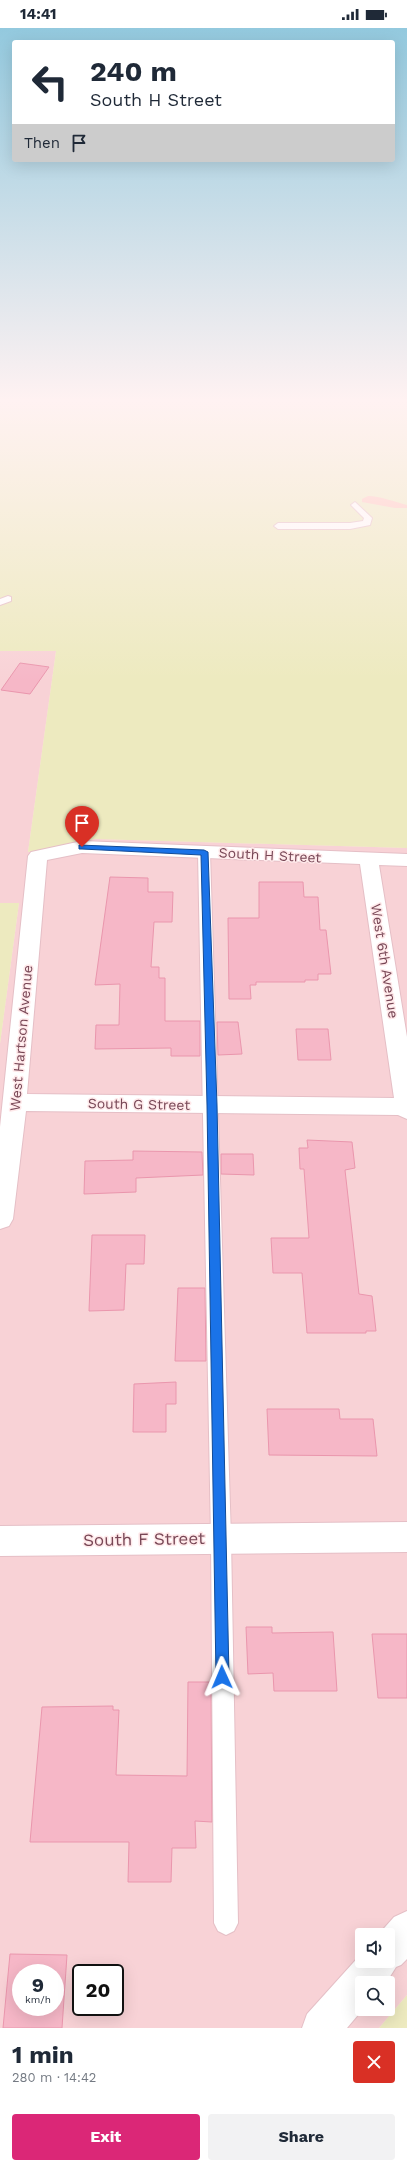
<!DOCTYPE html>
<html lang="en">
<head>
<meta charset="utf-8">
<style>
	body { margin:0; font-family:"Work Sans",sans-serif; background:#f2f2f3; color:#1f2937; height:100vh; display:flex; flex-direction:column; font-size:15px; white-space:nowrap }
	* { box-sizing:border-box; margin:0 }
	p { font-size:13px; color:#747a83 }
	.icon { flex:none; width:22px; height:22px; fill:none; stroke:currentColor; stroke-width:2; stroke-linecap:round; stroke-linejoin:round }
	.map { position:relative; height:2000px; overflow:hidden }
	.details { display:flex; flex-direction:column; background:#fff; flex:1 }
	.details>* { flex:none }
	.hud { position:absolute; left:12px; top:12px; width:383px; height:122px; border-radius:4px; box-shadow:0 4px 16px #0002; background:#fff; color:#1f2937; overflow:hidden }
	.tools { position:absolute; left:355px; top:1900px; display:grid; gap:8px }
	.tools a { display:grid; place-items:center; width:40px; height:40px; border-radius:4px; background:#fff; box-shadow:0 4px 16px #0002; font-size:20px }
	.speed { position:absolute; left:12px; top:1936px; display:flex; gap:8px; font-size:20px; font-weight:700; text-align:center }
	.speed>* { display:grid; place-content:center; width:52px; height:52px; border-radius:50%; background:#fff; box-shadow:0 4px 16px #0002; line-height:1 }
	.speed small { font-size:10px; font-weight:400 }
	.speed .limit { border:2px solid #111; border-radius:6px; background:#fff; color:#111 }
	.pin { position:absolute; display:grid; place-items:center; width:34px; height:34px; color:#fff; margin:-41px -17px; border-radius:50% 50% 50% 0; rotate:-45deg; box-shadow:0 0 4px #0007 }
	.pin .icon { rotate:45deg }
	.me { position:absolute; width:44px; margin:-22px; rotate:359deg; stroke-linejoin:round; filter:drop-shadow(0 0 3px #0008) }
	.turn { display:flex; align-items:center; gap:14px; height:84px; padding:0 12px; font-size:18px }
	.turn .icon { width:52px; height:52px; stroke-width:2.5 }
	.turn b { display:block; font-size:28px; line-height:34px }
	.then { display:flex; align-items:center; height:38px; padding:0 12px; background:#0003; gap:8px; font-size:15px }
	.round { display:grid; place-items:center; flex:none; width:42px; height:42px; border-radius:4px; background:#f2f2f3 }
	.overview { display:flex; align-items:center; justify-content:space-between; height:68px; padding:0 12px }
	h1 { font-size:24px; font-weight:700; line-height:30px }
	.button { display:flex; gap:8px; margin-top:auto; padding:8px 12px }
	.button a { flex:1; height:46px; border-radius:4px; background:#db2777; color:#fff; font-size:16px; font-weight:700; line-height:46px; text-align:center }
	.button a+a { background:#f2f2f3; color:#1f2937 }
	.status { display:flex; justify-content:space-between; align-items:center; height:28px; padding:0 20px; background:#fff; direction:ltr }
	.status svg { height:11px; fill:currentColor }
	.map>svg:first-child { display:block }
	.residential { fill:#f8d2d6; fill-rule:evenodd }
	.green { fill:#edeabf }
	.sand { fill:#ffc3ba }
	.building { fill:#f6b7c7; stroke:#ea96ad; fill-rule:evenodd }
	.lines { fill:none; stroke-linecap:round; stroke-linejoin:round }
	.lane-casing { stroke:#e5bfc6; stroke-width:2 }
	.street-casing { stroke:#e5bfc6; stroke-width:2 }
	.lane { fill:#fff; fill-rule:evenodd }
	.street { fill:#fff; fill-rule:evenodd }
	.route { fill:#1a73e8; stroke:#114b97 }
	.labels { text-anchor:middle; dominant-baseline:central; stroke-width:3; stroke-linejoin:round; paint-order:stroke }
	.street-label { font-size:14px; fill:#774655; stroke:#ffe9ea }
	.near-street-label { font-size:17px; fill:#774655; stroke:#ffe9ea }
</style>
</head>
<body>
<div class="status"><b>14:41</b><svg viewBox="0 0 49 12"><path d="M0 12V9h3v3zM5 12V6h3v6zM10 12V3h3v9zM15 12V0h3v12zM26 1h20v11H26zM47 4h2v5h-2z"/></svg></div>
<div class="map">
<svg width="407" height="2000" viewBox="0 0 407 2000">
	<rect width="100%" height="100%" fill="#fee1e3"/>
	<path class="residential" d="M0,623H56L28,824L95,811L407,820V1967L379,2000H0V1016L19,875H0ZM362,1907H388V1933H362ZM21,1945H55V1979H21ZM81,1945H115V1979H81ZM362,1955H388V1981H362Z"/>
	<g class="green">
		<polygon points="0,374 407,374 407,820 95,811 28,824 56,623 0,623"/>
		<polygon points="0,875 19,875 0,1016"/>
		<polygon points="407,1967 407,2000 379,2000"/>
	</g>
	<path class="sand" d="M368,468C380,468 395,474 407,477V480H395L362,474V471Z"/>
	<g class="building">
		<polygon points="20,635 49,639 30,666 1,662"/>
		<polygon points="110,849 148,850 148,864 173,864 172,894 154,894 151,939 159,939 159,950 165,950 165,993 200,993 200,1028 171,1028 171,1020 95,1021 96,997 119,997 120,956 95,957"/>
		<polygon points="259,854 303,854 304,869 318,869 320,902 326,902 331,946 318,946 318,952 305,952 305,954 256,954 256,957 250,957 251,971 229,971 228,890 259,890"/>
		<polygon points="217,994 238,994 242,1026 218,1027"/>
		<polygon points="296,1001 328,1001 331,1032 298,1032"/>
		<polygon points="307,1112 352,1114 355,1140 345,1142 359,1266 372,1268 376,1303 366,1303 366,1305 307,1305 302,1245 273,1245 271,1210 309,1210 304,1141 300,1141 299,1120 308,1120"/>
		<polygon points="133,1123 202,1124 203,1147 136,1150 136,1164 84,1166 85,1133 133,1132"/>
		<polygon points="221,1126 253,1126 254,1147 221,1146"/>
		<polygon points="92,1207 145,1207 144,1236 126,1236 124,1282 89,1283"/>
		<polygon points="178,1260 205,1260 206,1333 175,1333"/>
		<polygon points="176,1354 176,1376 166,1376 166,1404 133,1404 134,1356"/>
		<polygon points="267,1381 339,1381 340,1391 373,1391 377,1428 269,1427"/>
		<polygon points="246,1599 272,1599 272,1605 333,1604 337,1663 274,1663 273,1645 248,1646"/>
		<polygon points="372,1606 407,1606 407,1670 378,1670"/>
		<polygon points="188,1654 211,1654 212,1794 195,1793 196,1820 172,1820 171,1854 128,1854 129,1814 30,1814 42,1679 113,1678 113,1682 119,1682 116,1747 187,1748"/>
		<path d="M10,1926L67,1927L62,2000H3ZM21,1945H55V1979H21Z"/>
	</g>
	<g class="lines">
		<g class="lane-casing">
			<g id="lane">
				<polygon points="355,474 372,490 370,497 350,501 278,501 274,498 278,495 350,495 363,493 364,490 351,477"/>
				<polygon points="8,568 11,569 11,573 0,577 0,571"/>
				<polygon points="204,820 210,824 231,1511 238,1895 234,1903 226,1907 218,1903 214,1895 211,1511 198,824"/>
			</g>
		</g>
		<g class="street-casing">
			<g id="street">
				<path d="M82,813L407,826V838L379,837L407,1009V1091L398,1087L26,1083L13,1191L9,1198L0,1201V1099L28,828L31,824ZM82,825L360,836L394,1070L27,1066L47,832Z"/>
				<polygon points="407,1494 407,1524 0,1528 0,1498"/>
				<polygon points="407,1883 407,1931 401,1937 396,1939 386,1955 362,1955 363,1981 347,2000 302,2000 307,1986 362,1925 362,1933 388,1933 388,1907 378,1907 394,1889"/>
			</g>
		</g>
		<use href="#lane" class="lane"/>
		<use href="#street" class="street"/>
	</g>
	<linearGradient id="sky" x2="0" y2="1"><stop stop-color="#93c9de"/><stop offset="0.57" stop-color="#fff2f2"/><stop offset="1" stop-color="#fff2f2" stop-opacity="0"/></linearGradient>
	<rect width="407" height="654" fill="url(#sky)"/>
	<polygon class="route" points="79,817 204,822 208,824 217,1077 229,1649 227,1654 222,1656 218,1654 216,1649 207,1077 201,827 82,821 79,821"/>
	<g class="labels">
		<g class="street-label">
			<text transform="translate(270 827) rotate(3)">South H Street</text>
			<text transform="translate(385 933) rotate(81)">West 6th Avenue</text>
			<text transform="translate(21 1010) rotate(-85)">West Hartson Avenue</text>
			<text transform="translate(139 1076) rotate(1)">South G Street</text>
		</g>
		<g class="near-street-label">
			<text transform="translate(144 1511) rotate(-1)">South F Street</text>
		</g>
	</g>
</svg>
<div class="tools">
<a><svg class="icon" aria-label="sound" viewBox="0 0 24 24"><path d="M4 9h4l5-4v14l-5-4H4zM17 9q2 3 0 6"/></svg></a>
<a><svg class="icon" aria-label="search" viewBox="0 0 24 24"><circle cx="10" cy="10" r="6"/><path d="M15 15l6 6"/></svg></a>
</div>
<div class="speed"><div>9<small>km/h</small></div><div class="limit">20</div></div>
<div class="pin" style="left:82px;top:819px;background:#d93025"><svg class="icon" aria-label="arrive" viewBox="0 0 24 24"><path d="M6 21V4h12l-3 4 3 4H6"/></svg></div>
<svg class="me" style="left:222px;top:1649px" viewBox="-20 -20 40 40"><path d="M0-17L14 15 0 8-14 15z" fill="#1a73e8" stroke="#fff" stroke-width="4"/></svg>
<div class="hud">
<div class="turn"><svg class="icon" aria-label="left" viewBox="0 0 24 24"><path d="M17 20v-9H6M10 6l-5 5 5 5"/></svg><div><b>240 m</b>South H Street</div></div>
<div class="then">Then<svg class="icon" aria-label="arrive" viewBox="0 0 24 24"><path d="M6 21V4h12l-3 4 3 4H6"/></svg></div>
</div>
</div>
<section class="details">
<div class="overview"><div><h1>1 min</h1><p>280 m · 14:42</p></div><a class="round" style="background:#d93025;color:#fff"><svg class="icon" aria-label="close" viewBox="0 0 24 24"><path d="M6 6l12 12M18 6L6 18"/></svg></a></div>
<div class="button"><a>Exit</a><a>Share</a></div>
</section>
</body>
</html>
